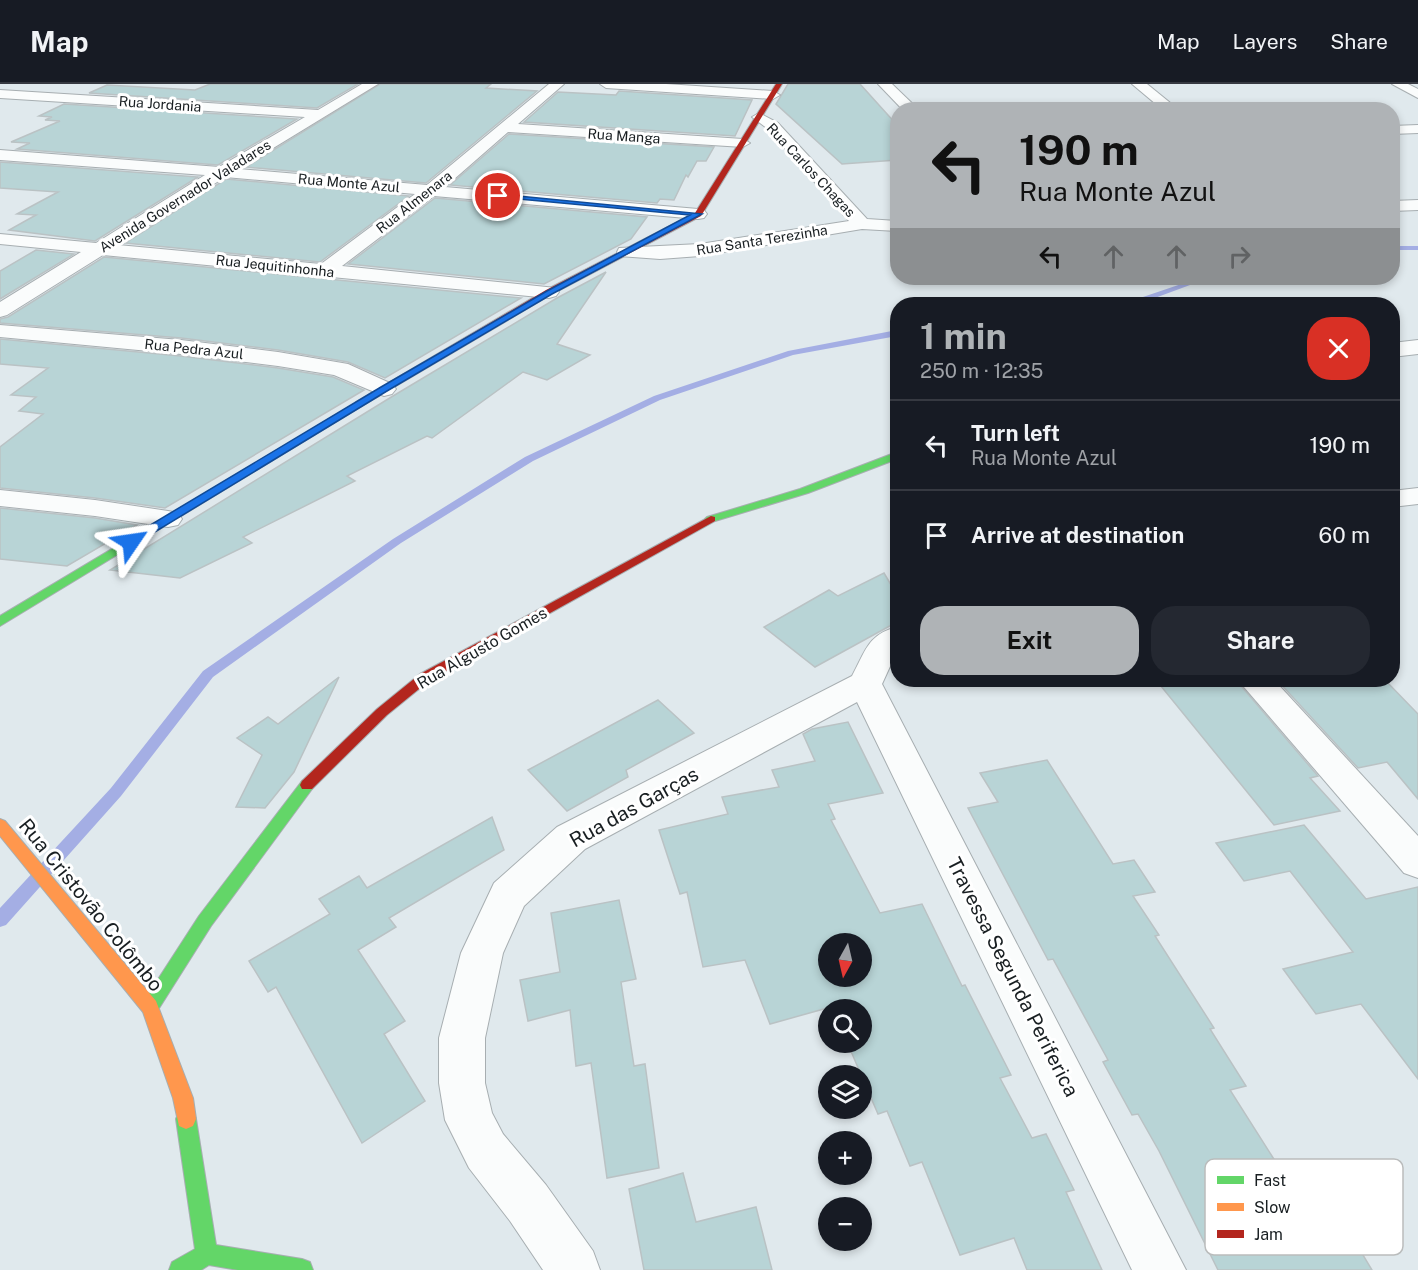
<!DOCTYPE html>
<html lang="en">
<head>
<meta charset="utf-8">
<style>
	body { margin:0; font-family:"Public Sans",sans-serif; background:#242831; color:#f1f3f6; height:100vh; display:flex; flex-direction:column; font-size:22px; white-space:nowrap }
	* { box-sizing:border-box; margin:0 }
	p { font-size:20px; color:#9ea1a6 }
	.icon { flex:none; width:33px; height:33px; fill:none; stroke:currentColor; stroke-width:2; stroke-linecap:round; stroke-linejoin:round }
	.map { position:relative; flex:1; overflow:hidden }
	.sheet { position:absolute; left:890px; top:213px; width:510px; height:390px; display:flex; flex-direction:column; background:#171b24; border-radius:24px; box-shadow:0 3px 9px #0003 }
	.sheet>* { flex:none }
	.guide { position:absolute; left:890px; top:18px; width:510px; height:183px; border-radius:24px; box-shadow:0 3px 9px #0003; background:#afb3b6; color:#111; overflow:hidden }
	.needle { width:39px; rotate:188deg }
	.tools { position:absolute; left:818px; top:849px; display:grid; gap:12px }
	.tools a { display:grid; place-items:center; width:54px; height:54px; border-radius:50%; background:#171b24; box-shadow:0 3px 9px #0003; font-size:30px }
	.pin { position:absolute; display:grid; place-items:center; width:51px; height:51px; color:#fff; margin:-26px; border:3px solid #fff; border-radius:50%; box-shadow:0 2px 6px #0007 }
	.me { position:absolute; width:66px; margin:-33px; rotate:58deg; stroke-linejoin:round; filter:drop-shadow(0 0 4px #0008) }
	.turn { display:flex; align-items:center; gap:21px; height:126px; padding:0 30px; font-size:27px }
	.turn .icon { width:78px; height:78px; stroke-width:2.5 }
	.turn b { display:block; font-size:42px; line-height:51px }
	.lanes { display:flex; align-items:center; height:57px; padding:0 30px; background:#0003; justify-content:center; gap:30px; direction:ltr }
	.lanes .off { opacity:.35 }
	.round { display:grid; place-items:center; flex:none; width:63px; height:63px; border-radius:24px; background:#242831 }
	.head { display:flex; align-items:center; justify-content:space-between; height:102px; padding:0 30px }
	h1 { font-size:36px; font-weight:700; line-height:45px; color:#afb3b6 }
	.cta { display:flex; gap:12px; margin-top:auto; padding:12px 30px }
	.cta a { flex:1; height:69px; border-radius:24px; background:#afb3b6; color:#111; font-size:24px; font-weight:700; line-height:69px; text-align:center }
	.cta a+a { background:#242831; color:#f1f3f6 }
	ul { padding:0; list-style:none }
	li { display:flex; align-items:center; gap:18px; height:90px; padding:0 30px; border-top:2px solid #363941 }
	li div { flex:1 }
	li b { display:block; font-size:22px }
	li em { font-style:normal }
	header { display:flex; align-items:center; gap:36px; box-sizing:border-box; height:84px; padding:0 30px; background:#171b24; border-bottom:2px solid #363941 }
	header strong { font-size:28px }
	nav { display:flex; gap:33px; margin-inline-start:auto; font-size:21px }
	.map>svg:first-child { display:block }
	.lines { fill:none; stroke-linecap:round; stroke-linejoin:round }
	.stream { fill:#a4aee4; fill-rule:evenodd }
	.building { fill:#b8d4d6; stroke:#bac2c4; stroke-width:1.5; fill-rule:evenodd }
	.street-casing { stroke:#a7aeb1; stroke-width:2 }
	.fast-casing { stroke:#a7aeb1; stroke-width:2 }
	.slow-casing { stroke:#a7aeb1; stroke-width:2 }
	.jam-casing { stroke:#a7aeb1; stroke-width:2 }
	.street { fill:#fafcfc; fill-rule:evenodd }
	.fast { fill:#63d668; fill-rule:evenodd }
	.slow { fill:#ff974d; fill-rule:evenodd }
	.jam { fill:#b3261e; fill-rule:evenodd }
	.route { fill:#1a73e8; stroke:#114b97; stroke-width:1.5 }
	.labels { text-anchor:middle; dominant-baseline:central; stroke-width:6; stroke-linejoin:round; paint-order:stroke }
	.far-street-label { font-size:14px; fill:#181e21; stroke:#fff }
	.street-label { font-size:16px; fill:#181e21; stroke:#fff }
	.near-street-label { font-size:20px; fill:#181e21; stroke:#fff }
	.key { fill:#fff; stroke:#babcbc; stroke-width:1.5 }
	.key-label { font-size:16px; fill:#181e21 }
</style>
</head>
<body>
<header>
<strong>Map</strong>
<nav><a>Map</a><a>Layers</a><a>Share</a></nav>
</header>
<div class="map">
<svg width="1418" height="1186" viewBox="0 0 1418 1186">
	<rect width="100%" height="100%" fill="#e0e9ed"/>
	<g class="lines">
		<g class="stream">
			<rect x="1392" y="162" width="26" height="4"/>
			<polygon points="1199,194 1209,194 1144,218 1108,220 1140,214"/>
			<polygon points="897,246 897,252 793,271 660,316 533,377 401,459 213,593 121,712 6,841 0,843 0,824 111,704 203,587 393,455 525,373 654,312 788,267"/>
		</g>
	</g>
	<g class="building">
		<polygon points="210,0 358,0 317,24 89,9 107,1 195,6"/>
		<polygon points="380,0 491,0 486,4 537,7 426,99 246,83"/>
		<polygon points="788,0 860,0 897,41 897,76 842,80 776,20"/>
		<polygon points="619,7 752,16 735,52 524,38 558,8 616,11"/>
		<polygon points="64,20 297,35 218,81 17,65 30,59 11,58 60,37 45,36 52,33 39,32"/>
		<polygon points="509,50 714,63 706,77 697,77 688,93 686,91 674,116 660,115 657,119 450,101"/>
		<polygon points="0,78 198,93 95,157 9,146 36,131 17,130 58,108 0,104"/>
		<polygon points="226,95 409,112 320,178 125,159"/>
		<polygon points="435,114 647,133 631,155 544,200 348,180"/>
		<polygon points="36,166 74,170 0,215 0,187"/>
		<polygon points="104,173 521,214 385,294 348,278 278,266 181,254 0,239 0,235 8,233"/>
		<polygon points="606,188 557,260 590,271 547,296 523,288 432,354 427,352 347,392 355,397 243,453 252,459 180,494 110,486 393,312 557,214"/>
		<polygon points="0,255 181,272 278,284 333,293 364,306 165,424 95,414 0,404 0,363 43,330 19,327 36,313 11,311 48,284 0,280"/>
		<polygon points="0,424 95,434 137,441 67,482 0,475"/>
		<polygon points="884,489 897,511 897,538 815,583 764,543 829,506 838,512"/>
		<polygon points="339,593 294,688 265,724 236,723 262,671 237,654 268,633 278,640"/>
		<polygon points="1156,596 1236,596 1318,692 1310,694 1340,727 1274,741"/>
		<polygon points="1277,596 1385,596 1418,630 1418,715 1387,678 1358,684"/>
		<polygon points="658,616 694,649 626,686 628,693 567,727 528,686"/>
		<path d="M848,638L883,709L828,720L835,735L831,736L880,829L922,820L962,902L965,901L1011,991L1000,994L1032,1054L1046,1050L1074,1106L1066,1108L1102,1186H1027L1014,1154L960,1171L922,1078L910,1082L887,1027L878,1030L847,958H861V926H832L831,923L770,940L745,876L703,883L687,808L680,810L659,746L728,730L722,713L779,703L772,686L815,677L803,650L812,645ZM828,860H861V892H828Z"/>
		<polygon points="1047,676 1113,780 1134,776 1155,808 1133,812 1159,851 1155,852 1214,944 1210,945 1246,1002 1230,1006 1277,1080 1295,1076 1336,1143 1345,1141 1372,1186 1218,1186 1159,1067 1138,1030 1132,1031 1103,978 1108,976 1053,875 1048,876 968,724 998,718 980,689"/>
		<polygon points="492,733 504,766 389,834 396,843 358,866 405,937 384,950 425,1017 362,1059 276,903 268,908 249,877 330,830 319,815 359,792 367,804"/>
		<polygon points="1304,741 1366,815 1418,803 1418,995 1361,920 1316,930 1283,885 1353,868 1290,787 1244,797 1216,759"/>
		<polygon points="619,816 636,895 621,898 634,982 645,980 659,1084 607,1094 591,979 576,982 570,926 528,937 520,896 560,888 551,829"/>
		<polygon points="683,1089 696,1138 756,1123 772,1186 644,1186 629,1105"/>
	</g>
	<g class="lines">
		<g class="street-casing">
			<g id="street">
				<path d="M362,0H378L239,85L427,101L549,0H564L518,40L743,55L750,59L743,63L508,48L445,103L698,125L704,126L707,130L704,134L698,135L434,112L342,182L556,204L559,208L556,212L549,214L103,171L7,231L0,233V218L81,168L0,160V150L96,159L205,91L0,76V66L219,83L305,33L0,14V6L318,26ZM225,93L415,110L321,180L118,161Z"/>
				<polygon points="600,0 666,0 773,7 780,11 773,15 606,4"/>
				<polygon points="878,0 892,0 919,26 903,26"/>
				<polygon points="1132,0 1147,0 1179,26 1163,26"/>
				<polygon points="1392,0 1408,0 1418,5 1418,14"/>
				<polygon points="759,29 778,39 867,135 897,137 897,147 862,145 700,172 660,175 619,172 617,168 619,164 700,160 849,137 768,45 752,33"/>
				<polygon points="1418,41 1418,49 1392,50 1392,42"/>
				<polygon points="1418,116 1418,126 1392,127 1392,117"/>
				<polygon points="0,241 181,256 278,268 348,280 392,300 396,305 392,310 384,312 334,291 278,282 181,270 0,253"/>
				<polygon points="1418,256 1418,270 1392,273 1392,259"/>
				<polygon points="1418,404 1418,420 1392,423 1392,407"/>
				<polygon points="0,406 95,416 168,427 178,429 182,435 178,441 168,443 95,432 0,422"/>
				<path d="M897,543V567L882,600L1186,1186H1132L857,618L585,765L524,822L503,869L485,954V999L492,1029L503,1050L546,1101L593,1167L600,1186H543L510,1137L469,1084L445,1036L439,999V954L461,869L494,799L557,743L852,592C865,568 868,550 897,543Z"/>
				<polygon points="1238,596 1274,596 1418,752 1418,794 1404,789"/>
			</g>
		</g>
		<g class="fast-casing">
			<g id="fast">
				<polygon points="359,317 362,318 362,322 0,542 0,532"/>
				<polygon points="897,368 897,375 808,409 715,437 707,437 705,435 707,433 800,405"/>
				<polygon points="307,695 312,697 314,701 312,705 211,842 156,929 150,931 144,929 141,923 144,917 199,832 302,697"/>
				<polygon points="186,1025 193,1028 196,1035 216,1161 302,1175 310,1178 313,1186 238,1186 209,1181 201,1186 169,1186 172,1178 195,1165 176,1035 179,1028"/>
			</g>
		</g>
		<g class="slow-casing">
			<polygon id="slow" points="0,735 5,737 156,917 193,1014 196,1035 193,1042 186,1045 179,1042 173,1014 143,928 0,752"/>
		</g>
		<g class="jam-casing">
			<g id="jam">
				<polygon points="776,0 782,0 701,132 552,210 362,322 356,322 356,318 546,206 695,129"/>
				<polygon points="711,432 715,433 715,437 430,596 387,631 312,705 302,705 300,701 302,697 377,625 420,590"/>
			</g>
		</g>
		<use href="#street" class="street"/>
		<use href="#fast" class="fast"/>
		<use href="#slow" class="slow"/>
		<use href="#jam" class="jam"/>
	</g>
	<polygon class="route" points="498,110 702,130 552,210 387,307 135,460 127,460 127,455 381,303 547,207 690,131 496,113"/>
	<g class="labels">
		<g class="far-street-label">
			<text transform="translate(160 20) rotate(4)">Rua Jordania</text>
			<text transform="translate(624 52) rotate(4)">Rua Manga</text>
			<text transform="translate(811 86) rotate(47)">Rua Carlos Chagas</text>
			<text transform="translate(349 99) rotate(5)">Rua Monte Azul</text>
			<text transform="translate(185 112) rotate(-32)">Avenida Governador Valadares</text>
			<text transform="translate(414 118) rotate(-38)">Rua Almenara</text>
			<text transform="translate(762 156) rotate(-9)">Rua Santa Terezinha</text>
			<text transform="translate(275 182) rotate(6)">Rua Jequitinhonha</text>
			<text transform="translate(194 265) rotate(6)">Rua Pedra Azul</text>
		</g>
		<g class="street-label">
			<text transform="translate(482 564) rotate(-30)">Rua Algusto Gomes</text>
		</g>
		<g class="near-street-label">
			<text transform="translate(634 723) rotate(-29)">Rua das Garças</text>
			<text transform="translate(91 821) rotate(51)">Rua Cristovão Colômbo</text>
			<text transform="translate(1013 893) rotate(63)">Travessa Segunda Periferica</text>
		</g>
	</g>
	<rect x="1205" y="1075" width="198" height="96" rx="9" class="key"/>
	<rect x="1217" y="1092" width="27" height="8" fill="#63d668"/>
	<rect x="1217" y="1119" width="27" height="8" fill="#ff974d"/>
	<rect x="1217" y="1146" width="27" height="8" fill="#b3261e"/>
	<g class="key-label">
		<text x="1254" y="1102">Fast</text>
		<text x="1254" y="1129">Slow</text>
		<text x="1254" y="1156">Jam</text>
	</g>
</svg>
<div class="tools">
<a><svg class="needle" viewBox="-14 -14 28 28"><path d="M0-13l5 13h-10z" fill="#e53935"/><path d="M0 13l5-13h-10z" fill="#9ea1a6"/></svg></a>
<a><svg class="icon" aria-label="search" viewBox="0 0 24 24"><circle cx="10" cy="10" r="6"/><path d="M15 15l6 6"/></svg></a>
<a><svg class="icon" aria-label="layers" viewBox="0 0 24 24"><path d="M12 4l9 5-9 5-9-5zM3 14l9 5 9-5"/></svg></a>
<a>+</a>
<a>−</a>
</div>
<div class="pin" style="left:498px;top:112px;background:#d93025"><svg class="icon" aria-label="arrive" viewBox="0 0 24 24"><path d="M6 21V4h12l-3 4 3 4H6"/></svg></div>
<svg class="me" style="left:131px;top:458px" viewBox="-20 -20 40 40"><path d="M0-17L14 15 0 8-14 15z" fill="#1a73e8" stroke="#fff" stroke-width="4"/></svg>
<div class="guide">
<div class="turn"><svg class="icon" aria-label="left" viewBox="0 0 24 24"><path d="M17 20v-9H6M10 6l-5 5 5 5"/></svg><div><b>190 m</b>Rua Monte Azul</div></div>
<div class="lanes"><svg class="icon" aria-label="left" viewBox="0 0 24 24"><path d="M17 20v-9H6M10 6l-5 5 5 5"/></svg><svg class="icon off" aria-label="ahead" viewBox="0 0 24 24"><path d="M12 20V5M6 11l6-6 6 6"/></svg><svg class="icon off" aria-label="ahead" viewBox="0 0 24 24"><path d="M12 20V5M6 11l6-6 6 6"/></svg><svg class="icon off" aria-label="right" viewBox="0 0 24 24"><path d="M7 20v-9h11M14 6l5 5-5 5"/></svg></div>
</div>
<section class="sheet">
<div class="head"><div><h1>1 min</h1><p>250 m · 12:35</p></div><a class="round" style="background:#d93025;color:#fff"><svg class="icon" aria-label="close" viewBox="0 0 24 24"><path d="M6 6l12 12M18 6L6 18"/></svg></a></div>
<ul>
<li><svg class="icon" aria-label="left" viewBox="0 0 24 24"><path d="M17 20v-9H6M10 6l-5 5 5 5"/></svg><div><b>Turn left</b><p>Rua Monte Azul</p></div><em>190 m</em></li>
<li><svg class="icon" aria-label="arrive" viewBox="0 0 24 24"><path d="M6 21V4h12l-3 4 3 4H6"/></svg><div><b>Arrive at destination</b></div><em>60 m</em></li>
</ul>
<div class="cta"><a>Exit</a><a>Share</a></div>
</section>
</div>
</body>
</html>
